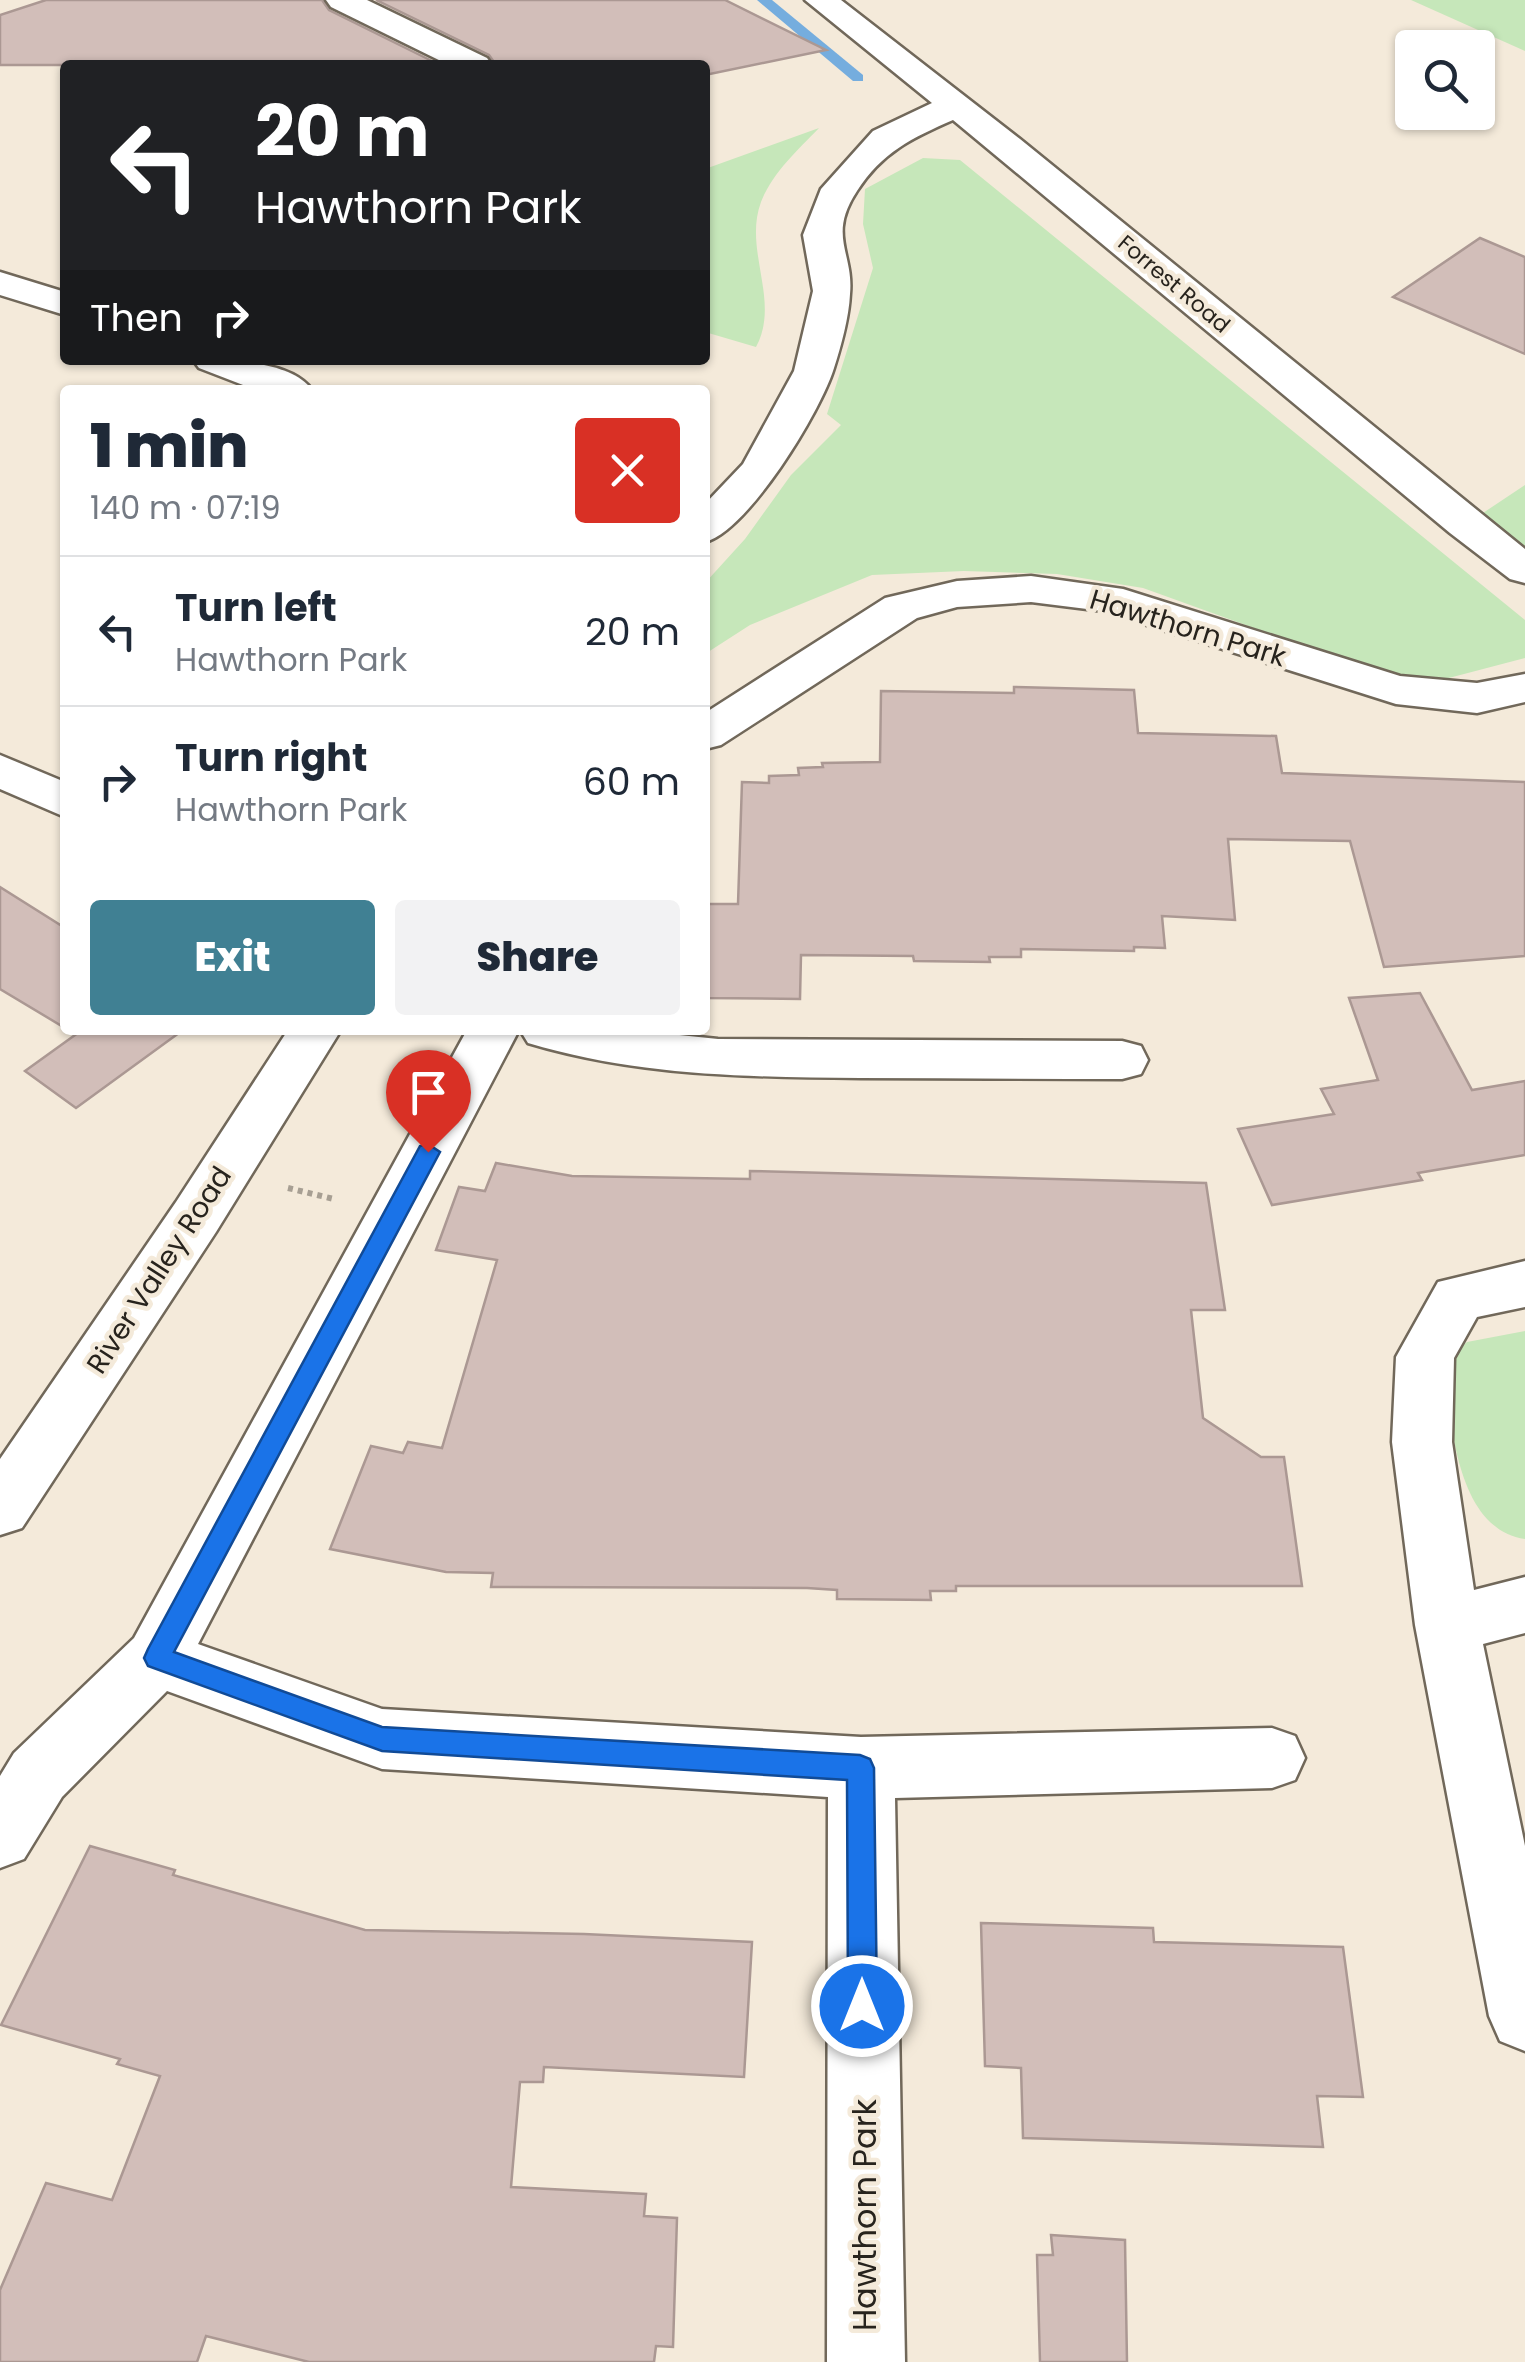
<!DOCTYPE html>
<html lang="en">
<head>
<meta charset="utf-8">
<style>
	body { margin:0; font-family:Poppins,sans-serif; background:#f2f2f3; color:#1f2937; height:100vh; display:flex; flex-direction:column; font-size:38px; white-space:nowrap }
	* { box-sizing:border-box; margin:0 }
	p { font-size:32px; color:#747a83 }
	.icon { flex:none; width:55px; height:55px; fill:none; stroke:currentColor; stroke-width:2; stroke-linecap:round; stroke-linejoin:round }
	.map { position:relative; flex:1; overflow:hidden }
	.side { position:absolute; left:60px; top:385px; width:650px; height:650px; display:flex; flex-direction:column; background:#fff; border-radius:10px; box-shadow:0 2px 8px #0004 }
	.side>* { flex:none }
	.hud { position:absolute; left:60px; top:60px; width:650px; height:305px; border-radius:10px; box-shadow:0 2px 8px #0004; background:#202124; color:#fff; overflow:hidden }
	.fabs { position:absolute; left:1395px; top:30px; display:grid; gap:20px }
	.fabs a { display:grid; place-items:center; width:100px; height:100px; border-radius:10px; background:#fff; box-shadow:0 2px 8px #0004; font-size:50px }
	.pin { position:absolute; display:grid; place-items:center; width:85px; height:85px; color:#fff; margin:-102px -42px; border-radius:50% 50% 50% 0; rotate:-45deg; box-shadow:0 0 10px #0007 }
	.pin .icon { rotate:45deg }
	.me { position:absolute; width:110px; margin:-55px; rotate:0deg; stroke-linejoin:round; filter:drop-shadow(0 0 8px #0008) }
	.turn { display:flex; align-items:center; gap:35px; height:210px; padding:0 30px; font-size:45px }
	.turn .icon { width:130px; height:130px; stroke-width:2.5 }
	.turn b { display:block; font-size:70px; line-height:85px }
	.then { display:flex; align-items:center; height:95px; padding:0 30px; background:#0003; gap:20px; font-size:38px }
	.round { display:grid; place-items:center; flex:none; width:105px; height:105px; border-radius:10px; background:#f2f2f3 }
	.head { display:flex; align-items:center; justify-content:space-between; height:170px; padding:0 30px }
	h1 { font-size:60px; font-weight:800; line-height:75px }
	.action { display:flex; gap:20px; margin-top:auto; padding:20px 30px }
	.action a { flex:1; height:115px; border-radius:10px; background:#408093; color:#fff; font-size:40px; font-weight:800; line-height:115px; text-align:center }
	.action a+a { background:#f2f2f3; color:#1f2937 }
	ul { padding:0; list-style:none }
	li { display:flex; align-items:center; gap:30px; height:150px; padding:0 30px; border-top:2px solid #e0e1e3 }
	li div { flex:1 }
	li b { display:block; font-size:38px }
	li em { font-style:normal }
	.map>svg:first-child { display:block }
	.green { fill:#c6e7ba }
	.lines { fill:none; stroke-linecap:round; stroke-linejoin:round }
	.stream { fill:#75adde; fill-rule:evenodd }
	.building { fill:#d2beb9; stroke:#ab9893; stroke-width:2.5 }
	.minor-casing { stroke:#71685a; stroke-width:5 }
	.tertiary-casing { stroke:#71685a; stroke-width:5 }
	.path { stroke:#a79f93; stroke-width:6; stroke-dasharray:5 5; stroke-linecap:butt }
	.minor { fill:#fff; fill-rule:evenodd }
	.tertiary { fill:#fff; fill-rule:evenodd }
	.route { fill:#1a73e8; stroke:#114b97; stroke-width:2.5 }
	.labels { text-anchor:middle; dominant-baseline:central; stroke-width:9; stroke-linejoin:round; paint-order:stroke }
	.far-street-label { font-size:22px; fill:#27231d; stroke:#f4eada }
	.street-label { font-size:28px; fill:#27231d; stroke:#f4eada }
	.near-street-label { font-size:32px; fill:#27231d; stroke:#f4eada }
</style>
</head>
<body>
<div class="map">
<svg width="1525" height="2362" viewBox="0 0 1525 2362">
	<rect width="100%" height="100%" fill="#f4eada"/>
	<g class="green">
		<polygon points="1411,0 1525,0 1525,51"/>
		<path d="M819,128C797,151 773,172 761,202C743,250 781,301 756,347L705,332V169Z"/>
		<polygon points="923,158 960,160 1525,620 1525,658 1445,679 1373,671 1143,588 1057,574 964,571 872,575 750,625 705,654 705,583 745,539 791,475 841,425 827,414 873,268 863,224 865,189"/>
		<polygon points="1525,485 1525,567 1465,525"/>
		<path d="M1525,1331V1539C1455,1529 1451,1418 1443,1363L1467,1342Z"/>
	</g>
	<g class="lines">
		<polygon class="stream" points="757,0 772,0 863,75 863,81 853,81"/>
	</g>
	<g class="building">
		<polygon points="46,0 322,0 329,10 440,65 0,65 0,15"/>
		<polygon points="376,0 725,0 826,50 705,75 705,65 496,65 489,55"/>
		<polygon points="1480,238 1525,257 1525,354 1393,297"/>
		<polygon points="1014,687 1134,690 1138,733 1276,736 1282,773 1525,782 1525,956 1384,967 1350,841 1228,839 1235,920 1162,916 1165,948 1134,947 1134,951 1021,949 1021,957 989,957 990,962 914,961 913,956 801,955 800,999 705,998 705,904 738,904 742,782 769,783 769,776 799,775 798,768 823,767 822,763 880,762 881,691 1014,693"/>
		<polygon points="0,887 65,928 65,1028 0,989"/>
		<polygon points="1420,993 1472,1090 1525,1081 1525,1155 1418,1173 1422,1180 1272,1205 1238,1129 1334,1114 1321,1089 1378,1080 1349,998"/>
		<polygon points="82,1030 183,1030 76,1108 25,1071"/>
		<polygon points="496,1163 572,1176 750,1179 750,1171 1206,1183 1225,1310 1191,1310 1203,1418 1261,1457 1284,1457 1302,1586 956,1586 956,1591 930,1591 931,1600 837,1599 837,1590 807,1588 491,1587 493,1573 446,1572 330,1549 371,1446 403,1453 408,1442 442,1448 497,1260 436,1250 459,1187 485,1191"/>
		<polygon points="90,1846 175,1870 173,1875 365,1930 584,1934 752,1942 744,2077 544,2067 543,2082 520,2082 511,2187 646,2194 644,2216 677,2218 673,2347 656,2346 654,2362 309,2362 206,2336 197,2362 0,2362 0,2290 46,2183 112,2200 160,2076 117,2064 120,2059 1,2025"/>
		<polygon points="981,1923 1153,1928 1154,1942 1343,1947 1363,2097 1317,2096 1323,2147 1023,2138 1021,2068 985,2066"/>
		<polygon points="1051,2235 1125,2240 1127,2362 1040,2362 1037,2255 1053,2255"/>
	</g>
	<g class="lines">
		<g class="minor-casing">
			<g id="minor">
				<polygon points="326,0 367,0 487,58 492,65 449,65 331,7"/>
				<polygon points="0,272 65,292 65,315 0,295"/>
				<path d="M193,360C227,360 291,360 312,390H256L199,368Z"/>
				<polygon points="1031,576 1123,589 1400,676 1477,683 1525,674 1525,702 1477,713 1396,704 1103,611 1031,602 957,607 917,618 721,745 705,749 705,713 885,598 957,581"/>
				<polygon points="0,755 65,782 65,817 0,789"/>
				<polygon points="467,1030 519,1030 198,1644 382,1709 861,1737 1272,1728 1295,1736 1305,1758 1295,1780 1272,1788 895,1798 905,2362 827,2362 828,1797 382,1769 167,1691 62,1797 24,1859 0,1868 0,1776 14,1753 134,1638"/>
				<path d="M520,1030H631L718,1039L1122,1041L1141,1046L1148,1060L1141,1074L1122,1079C1035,1079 948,1078 861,1078C747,1077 638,1076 528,1043Z"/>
				<polygon points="1525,1261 1525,1307 1477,1317 1454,1358 1452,1442 1474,1590 1525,1577 1525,1633 1483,1644 1525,1846 1525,2051 1500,2041 1489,2016 1415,1625 1392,1442 1396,1357 1438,1282"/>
			</g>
		</g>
		<g class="tertiary-casing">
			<g id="tertiary">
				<path d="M805,0H841L1020,139L1525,549V583L1510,579L1450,533L953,120C912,138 882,152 857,191C827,236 854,253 850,294C849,317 841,346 834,368C821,411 748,531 705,542V504L743,464L794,371L813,291L803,235L821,189L873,131L932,103Z"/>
				<polygon points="288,1030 341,1030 216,1232 22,1528 0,1535 0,1459 176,1202"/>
			</g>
		</g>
		<polyline class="path" points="288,1188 334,1199"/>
		<use href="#minor" class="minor"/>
		<use href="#tertiary" class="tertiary"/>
	</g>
	<polygon class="route" points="428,1144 440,1152 174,1652 382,1727 860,1755 870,1759 874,1768 877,2006 873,2016 862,2020 852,2016 848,2006 847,1780 382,1751 148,1666 144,1658 148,1649 420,1146"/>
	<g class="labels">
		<g class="far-street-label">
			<text transform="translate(1174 284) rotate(40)">Forrest Road</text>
		</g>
		<g class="street-label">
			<text transform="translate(1188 628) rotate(17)">Hawthorn Park</text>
			<text transform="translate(159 1270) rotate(-57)">River Valley Road</text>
		</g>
		<g class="near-street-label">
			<text transform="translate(864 2215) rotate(-90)">Hawthorn Park</text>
		</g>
	</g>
</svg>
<div class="fabs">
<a><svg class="icon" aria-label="search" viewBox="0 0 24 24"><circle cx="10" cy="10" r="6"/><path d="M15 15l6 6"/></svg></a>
</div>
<div class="pin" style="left:428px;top:1152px;background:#d93025"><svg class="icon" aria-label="arrive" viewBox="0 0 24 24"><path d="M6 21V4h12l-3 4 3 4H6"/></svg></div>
<svg class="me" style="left:862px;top:2006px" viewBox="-20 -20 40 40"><circle r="17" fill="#1a73e8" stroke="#fff" stroke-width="3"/><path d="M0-11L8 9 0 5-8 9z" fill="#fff"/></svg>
<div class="hud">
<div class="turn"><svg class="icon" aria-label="left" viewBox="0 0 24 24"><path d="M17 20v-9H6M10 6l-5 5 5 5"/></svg><div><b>20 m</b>Hawthorn Park</div></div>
<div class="then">Then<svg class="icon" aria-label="right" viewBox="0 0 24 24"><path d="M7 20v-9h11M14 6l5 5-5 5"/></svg></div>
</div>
<section class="side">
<div class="head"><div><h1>1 min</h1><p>140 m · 07:19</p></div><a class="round" style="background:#d93025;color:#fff"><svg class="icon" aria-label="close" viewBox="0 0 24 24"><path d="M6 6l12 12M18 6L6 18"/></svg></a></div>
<ul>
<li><svg class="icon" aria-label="left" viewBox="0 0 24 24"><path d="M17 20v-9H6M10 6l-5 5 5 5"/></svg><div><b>Turn left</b><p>Hawthorn Park</p></div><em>20 m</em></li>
<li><svg class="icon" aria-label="right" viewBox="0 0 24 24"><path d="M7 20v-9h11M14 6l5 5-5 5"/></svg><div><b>Turn right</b><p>Hawthorn Park</p></div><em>60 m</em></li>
</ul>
<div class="action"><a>Exit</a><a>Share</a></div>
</section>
</div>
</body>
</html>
